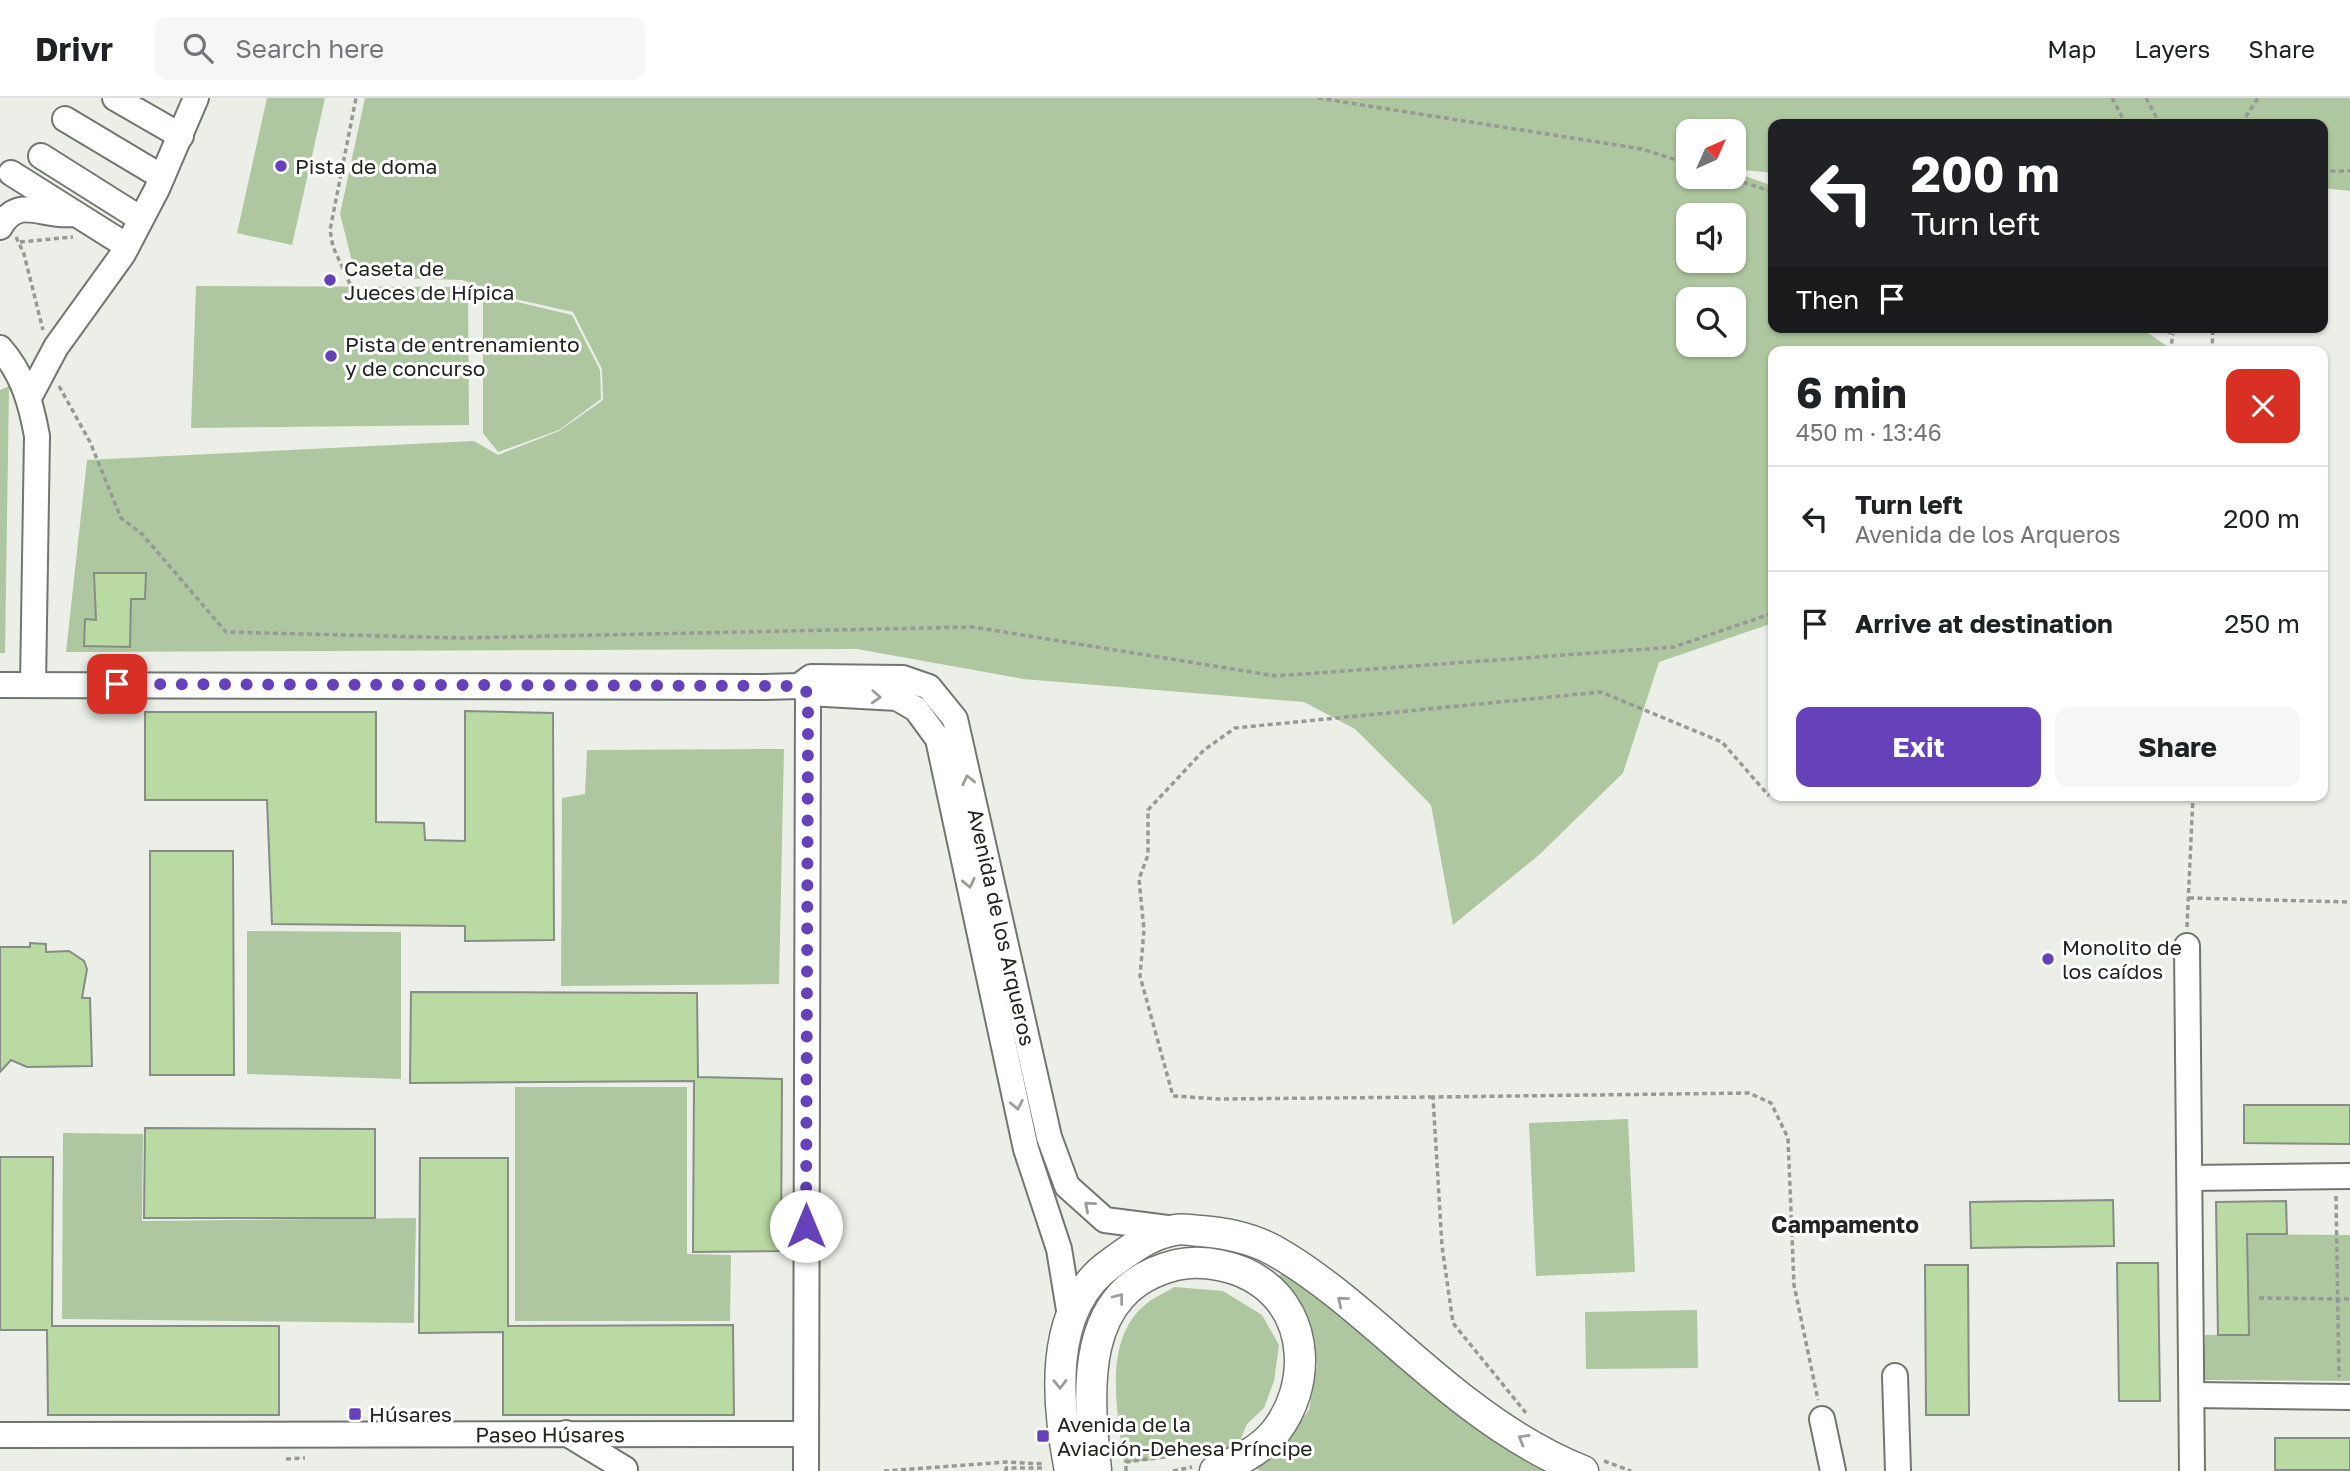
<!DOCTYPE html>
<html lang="en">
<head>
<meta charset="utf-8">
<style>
	body { margin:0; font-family:"Golos Text",sans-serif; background:#f6f6f6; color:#202124; height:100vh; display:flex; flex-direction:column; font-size:26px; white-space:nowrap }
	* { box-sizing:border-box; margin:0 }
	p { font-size:23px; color:#757577 }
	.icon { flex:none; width:38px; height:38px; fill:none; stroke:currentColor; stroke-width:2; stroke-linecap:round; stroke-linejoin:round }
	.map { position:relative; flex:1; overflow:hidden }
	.sheet { position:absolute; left:1768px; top:248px; width:560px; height:455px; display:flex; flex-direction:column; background:#fff; border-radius:14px; box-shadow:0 2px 5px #0004 }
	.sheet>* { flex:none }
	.hud { position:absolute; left:1768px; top:21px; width:560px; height:214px; border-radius:14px; box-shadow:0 2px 5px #0004; background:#202124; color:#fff; overflow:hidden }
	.needle { width:46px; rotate:45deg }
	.tools { position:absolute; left:1676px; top:21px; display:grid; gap:14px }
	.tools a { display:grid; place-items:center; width:70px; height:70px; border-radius:14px; background:#fff; box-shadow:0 2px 5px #0004; font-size:35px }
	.pin { position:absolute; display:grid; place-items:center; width:60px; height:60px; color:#fff; margin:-30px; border-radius:14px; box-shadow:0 4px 10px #0006 }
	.me { position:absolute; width:77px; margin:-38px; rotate:0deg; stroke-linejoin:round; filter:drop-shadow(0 0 5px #0008) }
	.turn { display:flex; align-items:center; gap:24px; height:147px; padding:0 28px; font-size:32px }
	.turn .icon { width:91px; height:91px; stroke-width:2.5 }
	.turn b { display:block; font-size:49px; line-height:60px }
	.then { display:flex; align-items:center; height:66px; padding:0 28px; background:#0003; gap:14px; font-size:26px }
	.round { display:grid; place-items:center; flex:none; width:74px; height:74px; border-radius:14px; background:#f6f6f6 }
	.summary { display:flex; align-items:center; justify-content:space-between; height:119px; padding:0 28px }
	h1 { font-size:42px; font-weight:700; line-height:52px }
	.cta { display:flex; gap:14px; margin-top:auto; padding:14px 28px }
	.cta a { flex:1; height:80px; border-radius:14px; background:#6542ba; color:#fff; font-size:28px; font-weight:700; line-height:80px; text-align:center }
	.cta a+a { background:#f6f6f6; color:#202124 }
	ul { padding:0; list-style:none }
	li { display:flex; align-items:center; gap:21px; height:105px; padding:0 28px; border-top:2px solid #e0e0e0 }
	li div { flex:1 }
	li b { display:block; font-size:26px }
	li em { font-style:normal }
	header { display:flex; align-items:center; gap:42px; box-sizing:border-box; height:98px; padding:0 35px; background:#fff; border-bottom:2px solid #e0e0e0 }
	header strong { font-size:33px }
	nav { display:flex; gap:38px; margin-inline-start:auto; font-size:24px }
	.search { width:490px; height:63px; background:#f6f6f6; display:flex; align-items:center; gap:18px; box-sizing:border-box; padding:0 24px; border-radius:14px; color:#757577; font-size:26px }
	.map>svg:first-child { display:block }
	.green { fill:#afc7a0; fill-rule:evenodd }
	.building { fill:#b9daa3; stroke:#888c86; stroke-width:2 }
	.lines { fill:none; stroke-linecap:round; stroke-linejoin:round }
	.minor-casing { stroke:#727670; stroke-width:28 }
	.major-casing { stroke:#727670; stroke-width:33 }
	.path { stroke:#969a94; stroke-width:3.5; stroke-dasharray:5 3.5; stroke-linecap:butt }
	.minor { stroke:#fff; stroke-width:24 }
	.major { stroke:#fff; stroke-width:30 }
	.oneway { stroke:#9c9c9b }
	.route { stroke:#6542ba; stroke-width:12; stroke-dasharray:0 21.6 }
	.poi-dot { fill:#6542ba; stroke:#fff; stroke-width:2.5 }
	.labels { text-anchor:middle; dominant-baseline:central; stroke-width:6; stroke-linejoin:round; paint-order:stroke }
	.poi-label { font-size:21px; fill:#222421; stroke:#fff; text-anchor:start }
	.street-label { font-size:21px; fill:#222421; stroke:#fff }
	.neighbourhood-label { font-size:23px; font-weight:bold; fill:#222421; stroke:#fff }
</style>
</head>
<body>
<header>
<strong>Drivr</strong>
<div class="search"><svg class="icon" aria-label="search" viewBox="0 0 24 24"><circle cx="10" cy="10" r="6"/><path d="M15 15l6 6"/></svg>Search here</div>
<nav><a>Map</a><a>Layers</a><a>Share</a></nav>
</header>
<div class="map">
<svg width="2350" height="1373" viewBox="0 0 2350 1373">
	<rect width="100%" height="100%" fill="#ebefe8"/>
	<g class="green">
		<polygon points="267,0 325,0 292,147 237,135"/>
		<path d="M365,0H2350V93L2322,90V26H1773V75L1734,71V33H1689V79H1734V74L1773,88V229H2139L2170,250L2171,254H1773V525L1659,564L1623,675L1539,757L1453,827L1431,707L1355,631L1304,604L1023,581L857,551L66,554L87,362L474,343L498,357L559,333L603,302L602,271L573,214L519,202L462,182L356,179L340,116ZM1689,117H1734V163H1689ZM1689,201H1734V247H1689Z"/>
		<polygon points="196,188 468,189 469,327 191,330"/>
		<polygon points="501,200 572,217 600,272 601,301 559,332 498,354 483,335 483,201"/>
		<polygon points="9,288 5,555 0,555 0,292"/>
		<polygon points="784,651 779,886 561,888 562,700 585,696 587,652"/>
		<polygon points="247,833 401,834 401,981 247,976"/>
		<polygon points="515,989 687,989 687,1156 731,1157 730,1223 515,1223"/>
		<polygon points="1628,1021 1635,1174 1536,1178 1529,1025"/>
		<polygon points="63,1035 143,1036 142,1123 416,1120 414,1225 62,1221"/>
		<polygon points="2247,1136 2350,1137 2350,1283 2202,1282 2205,1237 2249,1236"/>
		<polygon points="1287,1173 1393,1264 1458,1312 1557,1373 1260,1373 1254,1369 1286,1343 1309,1312 1317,1267 1307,1221 1275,1180"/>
		<path d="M1174,1189L1223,1193L1262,1217L1279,1247L1274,1283L1264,1310L1247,1326L1236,1353L1124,1365C1118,1316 1101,1242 1146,1206C1154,1199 1165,1195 1174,1189Z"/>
		<polygon points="1697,1212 1698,1270 1586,1271 1585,1214"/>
	</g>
	<g class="building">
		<polygon points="94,475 146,475 145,501 131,501 130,549 84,548 85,521 96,522"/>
		<polygon points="465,613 553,615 554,842 465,843 465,828 272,826 267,702 145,702 145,614 376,614 376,724 424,725 425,742 465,743"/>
		<polygon points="150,753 233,753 234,977 150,977"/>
		<polygon points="30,845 46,846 46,854 69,853 84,863 87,871 82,900 90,900 92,968 27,969 11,962 0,974 0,849 30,849"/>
		<polygon points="411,894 697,895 698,979 782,981 781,1153 693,1154 694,983 410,985"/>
		<polygon points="2244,1007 2350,1007 2350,1046 2244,1045"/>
		<polygon points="145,1030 375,1031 375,1120 144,1120"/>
		<polygon points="0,1059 53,1059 52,1228 279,1228 279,1317 48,1317 47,1232 0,1232"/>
		<polygon points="420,1060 508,1060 508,1228 733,1227 734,1317 503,1317 503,1234 419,1235"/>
		<polygon points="2113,1102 2114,1148 1971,1150 1970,1104"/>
		<polygon points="2286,1103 2287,1136 2247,1136 2249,1237 2218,1237 2216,1104"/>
		<polygon points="2117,1165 2158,1165 2160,1303 2119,1303"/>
		<polygon points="1925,1167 1968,1167 1969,1317 1926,1317"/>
		<rect x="2275" y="1340" width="75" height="32"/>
	</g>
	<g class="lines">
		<g class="minor-casing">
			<g id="minor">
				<polyline points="115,0 181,38"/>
				<polyline points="65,21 162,79"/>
				<polyline points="41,58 141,121"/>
				<polyline points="11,75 127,148"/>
				<path d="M0,129C19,96 43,120 74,116"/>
				<path d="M0,250C23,276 31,305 37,338L33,587"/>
				<polyline points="30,298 56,249 123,156 157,91 196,0"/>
				<path id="s1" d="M0,587L764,589L799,588L811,579L903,580L929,589L955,621L1049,1039L1067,1088L1105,1122L1175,1131"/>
				<polyline points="799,588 808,595 897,600 916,611 938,641 1026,1051 1059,1151 1070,1218"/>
				<polyline points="2187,848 2192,1373"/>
				<polyline points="2190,1080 2350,1078"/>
				<polyline points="1895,1278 1898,1373"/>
				<polyline points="2193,1297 2350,1299"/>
				<polyline points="1822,1321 1833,1373"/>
				<polyline points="566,1335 625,1371"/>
				<path id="s2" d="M0,1337L806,1336"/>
				<polyline points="806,1373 808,595"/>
			</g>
		</g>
		<g class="major-casing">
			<g id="major">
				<path d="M1096,1372C1088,1292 1078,1191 1176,1167C1203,1161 1239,1168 1262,1185C1310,1220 1310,1289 1276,1333C1260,1353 1238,1363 1215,1373"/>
				<path d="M1070,1373C1057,1307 1047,1211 1110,1166C1129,1152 1150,1136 1175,1132C1183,1130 1193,1133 1201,1133C1226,1135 1251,1140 1273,1152C1340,1189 1406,1259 1469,1306C1503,1332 1543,1357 1583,1373"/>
			</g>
		</g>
		<g class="path">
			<polyline points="1318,0 1642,51 1689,66"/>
			<polyline points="2112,0 2126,26"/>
			<polyline points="2146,0 2160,26"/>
			<polyline points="2241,26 2258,0"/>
			<polyline points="2322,73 2350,73"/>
			<polyline points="1727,79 1773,94"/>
			<polyline points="16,139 24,156 43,232"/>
			<polyline points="20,144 73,139"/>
			<polyline points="350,186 333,149 330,132 356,0"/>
			<polyline points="2159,229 2173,236 2174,229"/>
			<polyline points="2170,254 2173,236"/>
			<polyline points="2212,254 2213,229"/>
			<polyline points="59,288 90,344 121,420 142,436 226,534 462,540 973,529 1276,578 1674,549 1773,515"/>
			<polyline points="2189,800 2350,804"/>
			<polyline points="2187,829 2193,698"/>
			<polyline points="1433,999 1220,1001 1173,998 1140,878 1144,832 1139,781 1148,757 1148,712 1204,652 1235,630 1601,594 1722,644 1769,698"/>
			<polyline points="2336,1098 2339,1279"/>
			<polyline points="2259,1200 2350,1201"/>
			<polyline points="1526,1315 1453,1225 1442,1148 1433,999 1749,995 1771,1005 1788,1040 1794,1187 1818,1302"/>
			<polyline points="286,1361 305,1360"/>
			<polyline points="1604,1363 1631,1373"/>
			<polyline points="884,1373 1007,1364 1044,1366"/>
			<polyline points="1006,1373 1006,1370 1045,1370"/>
			<polyline points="1126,1373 1126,1364 1201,1354"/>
			<polyline points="1173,1373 1192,1369"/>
		</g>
		<use href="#minor" class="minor"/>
		<use href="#major" class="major"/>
	</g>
	<defs><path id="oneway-chevron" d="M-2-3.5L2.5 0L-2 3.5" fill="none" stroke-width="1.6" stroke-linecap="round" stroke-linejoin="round" transform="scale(1.75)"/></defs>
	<g class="oneway">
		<use href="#oneway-chevron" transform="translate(876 599) rotate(3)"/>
		<use href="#oneway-chevron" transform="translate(968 682) rotate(-103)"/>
		<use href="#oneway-chevron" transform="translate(969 785) rotate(78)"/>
		<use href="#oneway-chevron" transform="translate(1017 1007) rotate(79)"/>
		<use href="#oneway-chevron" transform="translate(1089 1108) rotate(-139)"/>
		<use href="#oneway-chevron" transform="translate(1119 1200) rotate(-52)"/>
		<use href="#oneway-chevron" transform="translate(1342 1203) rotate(-140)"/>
		<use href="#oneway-chevron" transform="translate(1060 1286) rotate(89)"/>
		<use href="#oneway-chevron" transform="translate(1523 1341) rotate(-150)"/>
	</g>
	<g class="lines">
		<polyline class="route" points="117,586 799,588 808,595 808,629 806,1128"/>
	</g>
	<g class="poi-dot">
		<circle cx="281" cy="68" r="7"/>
		<circle cx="330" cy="182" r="7"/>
		<circle cx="331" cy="258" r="7"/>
		<circle cx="2048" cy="861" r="7"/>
		<rect x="348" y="1309" width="14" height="14" rx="3.5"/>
		<rect x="1036" y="1331" width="14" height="14" rx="3.5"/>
	</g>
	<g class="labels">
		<g class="poi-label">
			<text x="295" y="68">Pista de doma</text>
			<text x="344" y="170">Caseta de<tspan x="344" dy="24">Jueces de Hípica</tspan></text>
			<text x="345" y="246">Pista de entrenamiento<tspan x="345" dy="24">y de concurso</tspan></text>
			<text x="2062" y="849">Monolito de<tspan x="2062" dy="24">los caídos</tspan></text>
			<text x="369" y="1316">Húsares</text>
			<text x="1057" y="1326">Avenida de la<tspan x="1057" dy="24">Aviación-Dehesa Príncipe</tspan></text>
		</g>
		<g class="street-label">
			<text stroke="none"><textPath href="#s1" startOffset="1188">Avenida de los Arqueros</textPath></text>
			<text stroke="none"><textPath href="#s2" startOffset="550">Paseo Húsares</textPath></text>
		</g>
		<g class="neighbourhood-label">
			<text x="1845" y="1126">Campamento</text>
		</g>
	</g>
</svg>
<div class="tools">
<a><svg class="needle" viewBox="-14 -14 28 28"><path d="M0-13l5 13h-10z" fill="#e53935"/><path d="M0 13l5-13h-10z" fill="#757577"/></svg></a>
<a><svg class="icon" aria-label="sound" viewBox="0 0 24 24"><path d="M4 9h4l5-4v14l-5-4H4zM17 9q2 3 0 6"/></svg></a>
<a><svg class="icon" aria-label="search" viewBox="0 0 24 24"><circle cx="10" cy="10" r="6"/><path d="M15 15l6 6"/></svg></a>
</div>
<div class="pin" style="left:117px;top:586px;background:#d93025"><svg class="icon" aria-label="arrive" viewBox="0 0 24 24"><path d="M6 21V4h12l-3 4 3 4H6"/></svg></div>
<svg class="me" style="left:806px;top:1128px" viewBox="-20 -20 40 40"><circle r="19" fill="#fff"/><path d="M0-13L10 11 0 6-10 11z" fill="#6542ba"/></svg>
<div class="hud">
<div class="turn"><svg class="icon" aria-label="left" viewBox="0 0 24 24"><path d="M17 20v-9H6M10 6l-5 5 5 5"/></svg><div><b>200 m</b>Turn left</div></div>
<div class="then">Then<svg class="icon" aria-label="arrive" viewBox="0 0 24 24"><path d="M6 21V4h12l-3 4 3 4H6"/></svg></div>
</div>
<section class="sheet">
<div class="summary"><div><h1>6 min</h1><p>450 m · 13:46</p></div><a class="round" style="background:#d93025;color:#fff"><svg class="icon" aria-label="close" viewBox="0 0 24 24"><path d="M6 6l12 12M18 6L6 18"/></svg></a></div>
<ul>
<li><svg class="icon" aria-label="left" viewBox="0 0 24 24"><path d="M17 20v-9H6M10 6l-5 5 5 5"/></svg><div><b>Turn left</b><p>Avenida de los Arqueros</p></div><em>200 m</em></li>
<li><svg class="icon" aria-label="arrive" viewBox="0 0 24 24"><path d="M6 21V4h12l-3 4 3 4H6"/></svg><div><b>Arrive at destination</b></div><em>250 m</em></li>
</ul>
<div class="cta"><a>Exit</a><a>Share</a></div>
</section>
</div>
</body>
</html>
